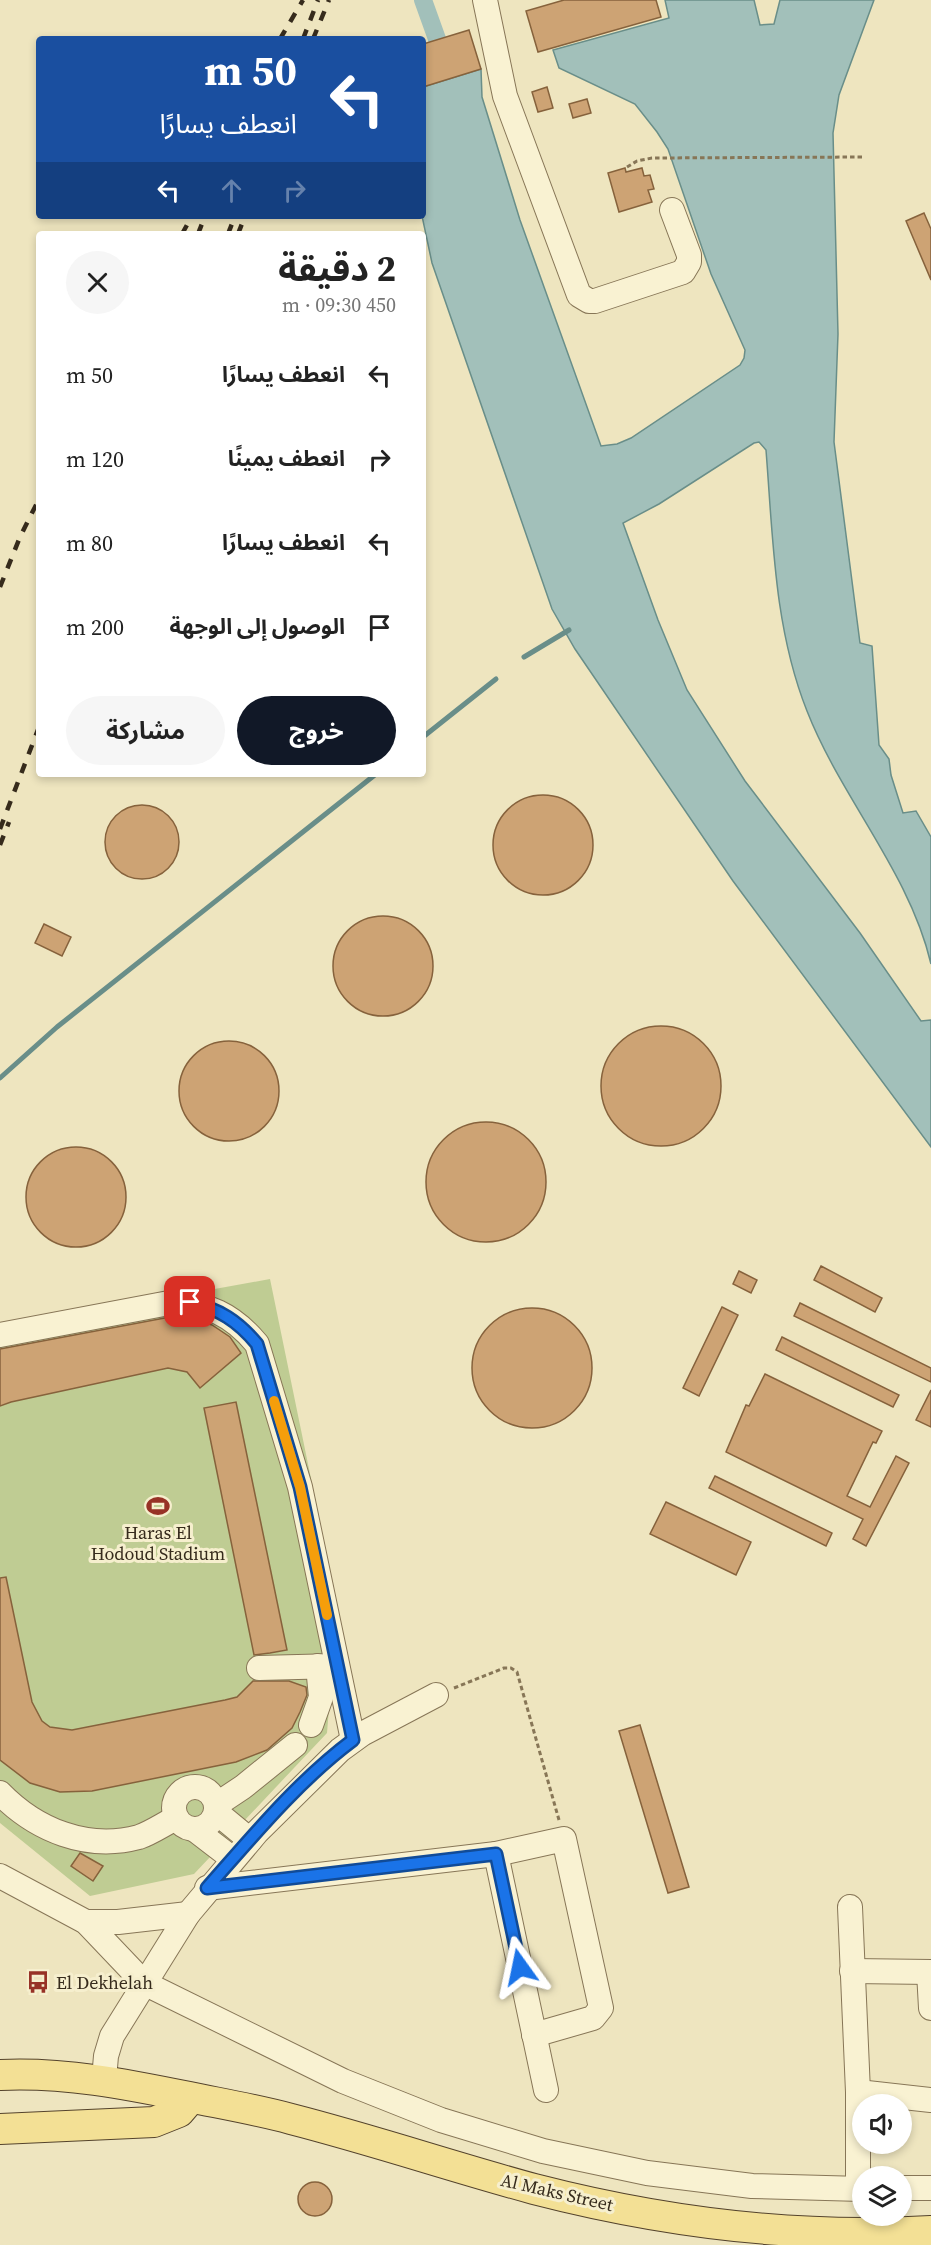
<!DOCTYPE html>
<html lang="ar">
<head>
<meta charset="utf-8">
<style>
	body { margin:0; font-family:"Source Serif 4","Noto Sans Arabic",serif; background:#f6f6f6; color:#222; direction:rtl; height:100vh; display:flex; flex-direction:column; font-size:22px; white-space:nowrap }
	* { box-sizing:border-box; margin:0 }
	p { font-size:20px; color:#767676 }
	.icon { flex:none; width:33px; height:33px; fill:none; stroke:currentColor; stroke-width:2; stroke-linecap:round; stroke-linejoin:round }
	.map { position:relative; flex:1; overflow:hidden; direction:ltr }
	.drawer { position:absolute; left:36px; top:231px; width:390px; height:546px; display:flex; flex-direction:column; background:#fff; border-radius:6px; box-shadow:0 3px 9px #0003; direction:rtl }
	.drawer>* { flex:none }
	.banner { position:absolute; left:36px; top:36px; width:390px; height:183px; border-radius:6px; box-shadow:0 3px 9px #0003; direction:rtl; background:#1a4fa0; color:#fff; overflow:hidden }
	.fabs { position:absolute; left:852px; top:2094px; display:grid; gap:12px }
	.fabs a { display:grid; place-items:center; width:60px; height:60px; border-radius:50%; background:#fff; box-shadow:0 3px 9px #0003; font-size:30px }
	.pin { position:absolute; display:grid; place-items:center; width:51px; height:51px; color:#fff; margin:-26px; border-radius:12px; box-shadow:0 3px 9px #0006 }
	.me { position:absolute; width:66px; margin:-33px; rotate:348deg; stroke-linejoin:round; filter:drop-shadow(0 0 4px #0008) }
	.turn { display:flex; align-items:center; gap:21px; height:126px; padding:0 30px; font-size:27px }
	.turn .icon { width:78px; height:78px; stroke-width:2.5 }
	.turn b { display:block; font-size:42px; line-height:51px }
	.lanes { display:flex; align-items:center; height:57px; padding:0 30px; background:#0003; justify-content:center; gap:30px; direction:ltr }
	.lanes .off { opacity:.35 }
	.round { display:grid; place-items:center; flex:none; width:63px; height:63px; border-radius:32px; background:#f6f6f6 }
	.overview { display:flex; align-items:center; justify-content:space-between; height:102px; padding:0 30px }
	h1 { font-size:36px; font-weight:700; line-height:45px }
	.primary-button { display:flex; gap:12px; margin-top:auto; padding:12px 30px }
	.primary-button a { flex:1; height:69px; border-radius:36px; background:#111827; color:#fff; font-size:24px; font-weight:700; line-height:69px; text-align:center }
	.primary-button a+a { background:#f6f6f6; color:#222 }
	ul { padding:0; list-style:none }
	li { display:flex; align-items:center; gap:18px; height:84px; padding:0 30px }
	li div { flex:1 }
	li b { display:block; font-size:22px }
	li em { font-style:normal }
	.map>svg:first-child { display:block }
	.green { fill:#bfcc93 }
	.water { fill:#a2c0ba; stroke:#698e89; stroke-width:1.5 }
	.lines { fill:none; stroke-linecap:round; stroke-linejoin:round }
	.stream { stroke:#698e89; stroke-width:5 }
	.canal { stroke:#a2c0ba; stroke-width:18 }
	.building { fill:#cda374; stroke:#86623c; stroke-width:1.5 }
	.minor-casing { stroke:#877657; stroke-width:26 }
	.major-casing { stroke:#54432c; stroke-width:32 }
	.path { stroke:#877657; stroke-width:3; stroke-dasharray:4.5 3; stroke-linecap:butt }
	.minor { stroke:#f9f2d2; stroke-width:24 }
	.major { stroke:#f3e095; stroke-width:30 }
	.rail { stroke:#362b1c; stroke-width:4.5; stroke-dasharray:10 10; stroke-linecap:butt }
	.route-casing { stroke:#114b97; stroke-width:15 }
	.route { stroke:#1a73e8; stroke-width:10 }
	.slow { stroke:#f59e0b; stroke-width:10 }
	.labels { text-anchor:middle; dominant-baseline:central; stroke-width:6; stroke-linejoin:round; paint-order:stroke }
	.poi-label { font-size:18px; fill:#362b1c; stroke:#f6efce }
	.street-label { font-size:18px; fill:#362b1c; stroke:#f6efce }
</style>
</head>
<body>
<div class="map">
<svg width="931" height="2245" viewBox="0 0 931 2245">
	<rect width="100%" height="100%" fill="#eee5bf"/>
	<polygon class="green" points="270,1279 353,1683 331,1684 327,1733 194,1874 90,1896 0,1823 0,1328"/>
	<path class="water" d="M665,0H754L760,25L774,24L780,0H874L839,95L833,133L838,334L834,442L860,643L872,646L879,745L889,759L891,775L903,813L916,811L931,837V964C910,873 841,798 807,711C774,628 773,538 766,450L759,442L754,443L659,504L623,523L658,620L687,690L745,781L860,933L921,1021L931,1020V1147L733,881L575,649L552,609L432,263L422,216L423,87L481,69L482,97L520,220L601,446L617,444L631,438L740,365L744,358L745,350L711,274L668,149L657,132L635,104L559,68L553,50L669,18Z"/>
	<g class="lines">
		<g class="stream">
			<polyline points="524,657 569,630"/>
			<polyline points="423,737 496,679"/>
			<polyline points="0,1078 57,1027 376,774"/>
		</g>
		<polyline class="canal" points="423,0 437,39"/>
	</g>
	<g class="building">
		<polygon points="564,0 656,0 661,17 538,52 526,11"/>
		<polygon points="469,30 481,69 423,87 423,44"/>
		<polygon points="547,87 553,108 538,112 532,92"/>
		<polygon points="587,99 591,113 573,118 569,104"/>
		<polygon points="625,168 626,172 642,168 644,176 650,175 654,189 648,190 652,202 619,212 608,173"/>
		<polygon points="924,213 931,229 931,280 906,221"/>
		<circle cx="543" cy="845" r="50"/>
		<circle cx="142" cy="842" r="37"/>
		<circle cx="383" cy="966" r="50"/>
		<polygon points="44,924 71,937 62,956 35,943"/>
		<circle cx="661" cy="1086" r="60"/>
		<circle cx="229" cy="1091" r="50"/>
		<circle cx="486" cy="1182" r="60"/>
		<circle cx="76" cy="1197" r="50"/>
		<polygon points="821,1266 882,1298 875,1312 814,1280"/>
		<polygon points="739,1271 757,1280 751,1293 733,1284"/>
		<polygon points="800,1303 931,1368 931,1382 794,1316"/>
		<polygon points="722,1307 738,1315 699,1396 683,1388"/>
		<circle cx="532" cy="1368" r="60"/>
		<polygon points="170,1317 193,1319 212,1325 230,1337 241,1353 200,1388 187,1372 168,1368 11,1402 0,1406 0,1349"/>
		<polygon points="782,1337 899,1395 893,1407 776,1350"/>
		<polygon points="765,1374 882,1431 876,1443 873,1442 847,1496 870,1507 896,1456 909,1463 866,1546 853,1539 863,1519 726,1452 746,1405 749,1406"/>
		<polygon points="931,1390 931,1427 916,1420"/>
		<polygon points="236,1402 287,1650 270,1653 254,1655 204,1408"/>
		<polygon points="715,1476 832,1533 826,1546 709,1488"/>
		<polygon points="666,1502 751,1542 736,1575 650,1534"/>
		<polygon points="6,1577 32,1702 42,1721 50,1727 72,1730 225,1700 237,1697 253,1681 289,1681 306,1687 307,1695 300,1712 292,1728 267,1750 236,1762 92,1791 60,1792 30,1783 0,1760 0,1578"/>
		<polygon points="640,1725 689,1887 668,1893 619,1731"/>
		<polygon points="80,1853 103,1866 93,1881 71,1866"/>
		<circle cx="315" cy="2199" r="17"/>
	</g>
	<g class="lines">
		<g class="minor-casing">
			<g id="minor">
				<polyline points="485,0 505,96 579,295 589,301 595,301 683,272 689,262 689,255 672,210"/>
				<path d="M0,1335L169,1303C207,1302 233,1315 257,1344L300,1487L353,1740"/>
				<polyline points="259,1668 337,1666"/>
				<polyline points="311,1725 321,1697 318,1666"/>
				<circle cx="195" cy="1808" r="21"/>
				<path d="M0,1793C36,1830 87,1851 139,1837C151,1833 164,1824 176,1818"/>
				<polyline points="216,1805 243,1787 295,1745"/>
				<polyline points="216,1812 250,1840"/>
				<polyline points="194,1829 233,1859"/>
				<polyline points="496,1854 546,2090"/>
				<polyline points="0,1876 86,1922 144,1983 343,2081 441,2120 543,2151 647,2173 752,2186 862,2189"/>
				<polyline points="207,1888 496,1854 564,1839 601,2008 593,2018 534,2035"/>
				<polyline points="850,1907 858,2092 858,2189"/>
				<polyline points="86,1922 118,1922 188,1914"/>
				<polyline points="852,1971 931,1972"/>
				<polyline points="929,1972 931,2008"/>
				<polyline points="104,2079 106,2056 112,2036 188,1914 257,1832 340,1750 362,1734 436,1695"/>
				<polyline points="858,2092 931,2100"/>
				<polyline points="902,2188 931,2188"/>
			</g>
		</g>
		<g class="major-casing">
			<g id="major">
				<path d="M0,2075C64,2072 126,2084 189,2097C223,2104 258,2110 291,2119C373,2140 453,2167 534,2189C662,2222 799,2239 931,2231"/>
				<polyline points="0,2129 154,2122 179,2112 191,2098"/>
			</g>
		</g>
		<g class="path">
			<polyline points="627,167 637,161 652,158 862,157"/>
			<polyline points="454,1688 504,1668 511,1668 517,1672 559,1820"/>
		</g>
		<use href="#minor" class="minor"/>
		<use href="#major" class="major"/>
		<g class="rail">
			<polyline points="280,39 303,0"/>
			<polyline points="303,39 318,0"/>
			<polyline points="313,39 329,0"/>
			<polyline points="182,234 192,216"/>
			<polyline points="198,234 205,216"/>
			<polyline points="228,234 235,216"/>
			<polyline points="238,234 245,216"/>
			<polyline points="0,587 20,537 39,499"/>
			<polyline points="0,829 39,727"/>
			<polyline points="0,845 9,822"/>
		</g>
	</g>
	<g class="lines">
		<g class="route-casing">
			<path id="route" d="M190,1302C219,1309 238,1321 257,1344L300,1487L353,1740C298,1781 252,1837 207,1888L496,1854L520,1967"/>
		</g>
		<use href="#route" class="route"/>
		<polyline class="slow" points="274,1401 300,1487 327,1615"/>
	</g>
	<defs>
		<g id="stadium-bare" transform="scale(1.8)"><path d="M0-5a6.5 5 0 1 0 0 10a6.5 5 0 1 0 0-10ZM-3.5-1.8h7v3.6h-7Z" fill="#973226" stroke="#f6efce" stroke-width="2.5" paint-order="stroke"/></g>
		<g id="bus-bare" transform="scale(1.8)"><path d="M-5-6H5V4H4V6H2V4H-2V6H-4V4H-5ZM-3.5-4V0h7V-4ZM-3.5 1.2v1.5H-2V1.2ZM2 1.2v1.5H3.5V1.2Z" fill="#973226" stroke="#f6efce" stroke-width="2.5" paint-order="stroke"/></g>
	</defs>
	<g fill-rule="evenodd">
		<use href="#stadium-bare" x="158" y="1506"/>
		<use href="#bus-bare" x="38" y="1982"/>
	</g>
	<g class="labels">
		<g class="poi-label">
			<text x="158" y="1532">Haras El<tspan x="158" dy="21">Hodoud Stadium</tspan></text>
			<text x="56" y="1982" text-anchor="start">El Dekhelah</text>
		</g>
		<g class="street-label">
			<text transform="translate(557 2192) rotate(13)">Al Maks Street</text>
		</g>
	</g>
</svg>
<div class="fabs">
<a><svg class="icon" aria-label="sound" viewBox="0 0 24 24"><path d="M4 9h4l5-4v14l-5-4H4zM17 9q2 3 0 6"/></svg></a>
<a><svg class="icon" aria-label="layers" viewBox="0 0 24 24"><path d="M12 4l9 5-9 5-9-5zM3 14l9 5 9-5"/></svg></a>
</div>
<div class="pin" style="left:190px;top:1302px;background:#d93025"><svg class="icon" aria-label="arrive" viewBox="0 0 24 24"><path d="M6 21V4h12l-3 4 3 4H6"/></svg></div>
<svg class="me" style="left:520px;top:1967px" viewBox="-20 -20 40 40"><path d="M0-17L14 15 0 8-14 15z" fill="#1a73e8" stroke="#fff" stroke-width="4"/></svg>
<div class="banner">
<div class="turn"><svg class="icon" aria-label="left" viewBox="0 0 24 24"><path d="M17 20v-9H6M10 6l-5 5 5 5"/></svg><div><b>50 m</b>انعطف يسارًا</div></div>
<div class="lanes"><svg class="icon" aria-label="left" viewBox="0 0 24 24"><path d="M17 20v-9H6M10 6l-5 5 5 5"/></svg><svg class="icon off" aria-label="ahead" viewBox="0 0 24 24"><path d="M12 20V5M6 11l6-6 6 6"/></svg><svg class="icon off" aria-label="right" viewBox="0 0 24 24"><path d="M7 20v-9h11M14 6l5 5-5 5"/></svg></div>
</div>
<section class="drawer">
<div class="overview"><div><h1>2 دقيقة</h1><p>450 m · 09:30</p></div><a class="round"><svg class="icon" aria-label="close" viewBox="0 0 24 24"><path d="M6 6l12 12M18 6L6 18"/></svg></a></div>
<ul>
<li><svg class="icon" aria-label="left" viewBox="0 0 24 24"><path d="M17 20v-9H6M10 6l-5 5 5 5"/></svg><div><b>انعطف يسارًا</b></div><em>50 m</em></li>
<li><svg class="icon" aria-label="right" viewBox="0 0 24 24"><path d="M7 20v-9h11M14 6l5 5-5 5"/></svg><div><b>انعطف يمينًا</b></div><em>120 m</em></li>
<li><svg class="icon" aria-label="left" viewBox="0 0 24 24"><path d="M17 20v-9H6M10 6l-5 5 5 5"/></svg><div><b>انعطف يسارًا</b></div><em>80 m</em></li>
<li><svg class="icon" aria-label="arrive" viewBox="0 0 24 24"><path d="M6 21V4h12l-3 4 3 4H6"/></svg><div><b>الوصول إلى الوجهة</b></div><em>200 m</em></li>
</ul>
<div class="primary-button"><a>خروج</a><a>مشاركة</a></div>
</section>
</div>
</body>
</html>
